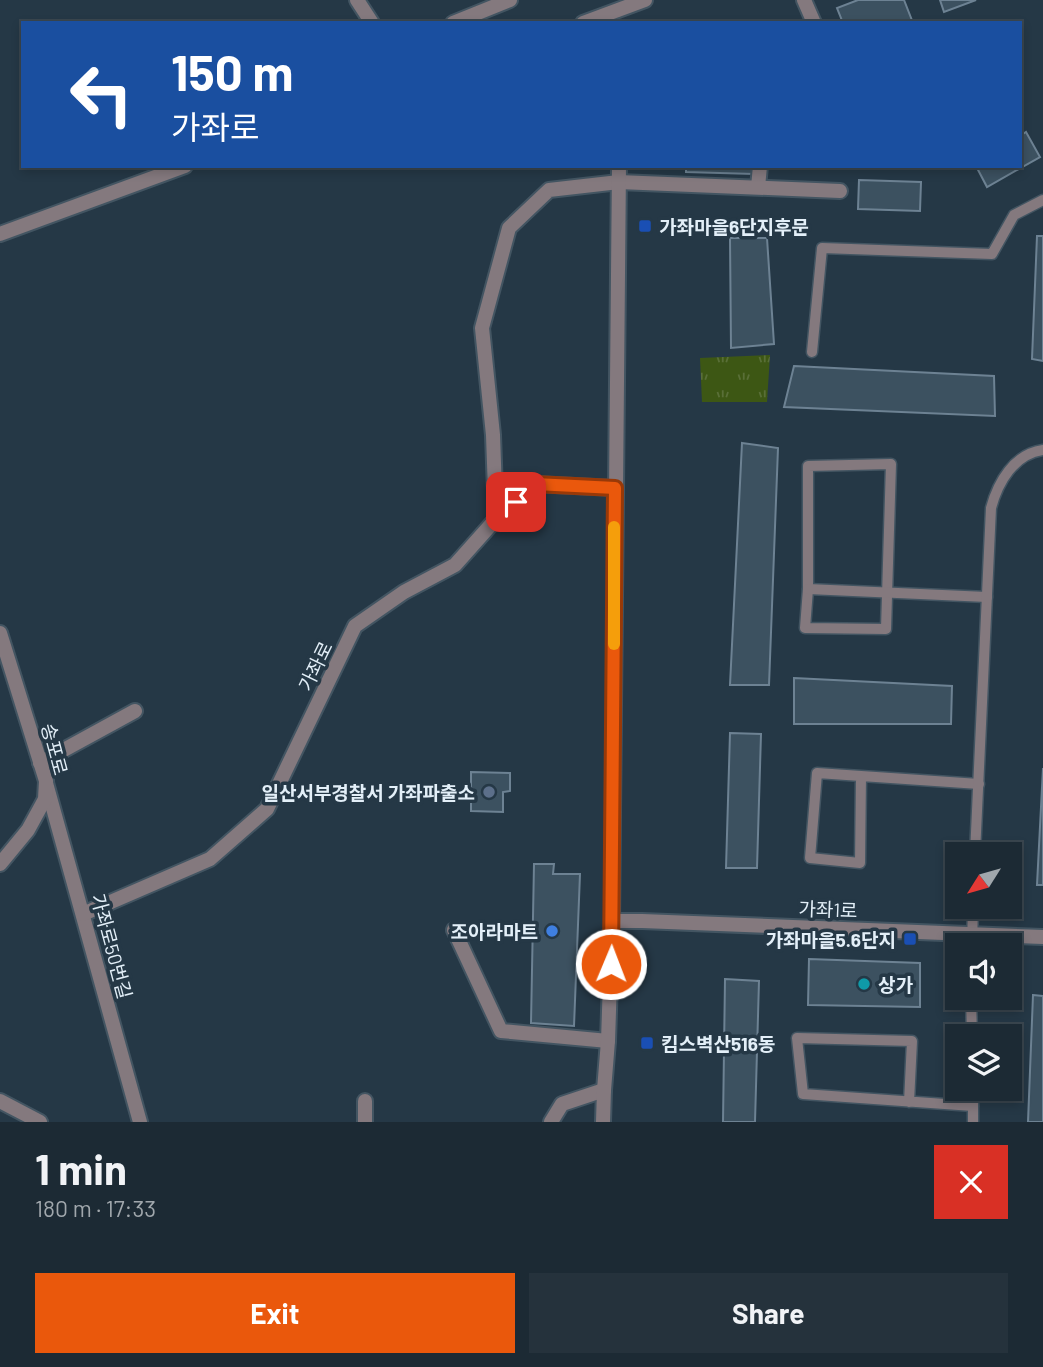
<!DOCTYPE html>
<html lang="en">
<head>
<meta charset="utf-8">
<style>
	body { margin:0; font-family:Barlow,"Noto Sans KR",sans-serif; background:#25323c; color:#f1f3f6; height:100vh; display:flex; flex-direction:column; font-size:26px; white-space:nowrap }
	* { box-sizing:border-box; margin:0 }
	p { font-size:23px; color:#a0a7ac }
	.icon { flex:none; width:38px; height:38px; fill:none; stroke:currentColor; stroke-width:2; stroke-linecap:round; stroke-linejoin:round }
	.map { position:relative; height:1122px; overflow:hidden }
	.details { display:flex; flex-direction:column; background:#1c2a34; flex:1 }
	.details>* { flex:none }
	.guide { position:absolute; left:21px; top:21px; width:1001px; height:147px; border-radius:0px; box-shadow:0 4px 10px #0003,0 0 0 2px #3a464f; background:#1a4fa0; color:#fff; overflow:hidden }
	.needle { width:46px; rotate:233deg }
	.fabs { position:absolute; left:945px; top:842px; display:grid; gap:14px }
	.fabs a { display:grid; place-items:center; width:77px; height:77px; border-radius:0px; background:#1c2a34; box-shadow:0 4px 10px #0003,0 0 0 2px #3a464f; font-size:35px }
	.pin { position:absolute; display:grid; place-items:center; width:60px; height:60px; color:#fff; margin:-30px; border-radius:14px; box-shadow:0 4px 10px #0006 }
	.me { position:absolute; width:77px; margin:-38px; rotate:1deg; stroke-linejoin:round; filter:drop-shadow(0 0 5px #0008) }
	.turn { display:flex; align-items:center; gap:24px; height:147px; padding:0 35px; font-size:32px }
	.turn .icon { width:91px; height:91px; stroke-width:2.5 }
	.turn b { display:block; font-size:49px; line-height:60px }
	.round { display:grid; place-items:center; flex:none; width:74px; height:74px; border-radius:0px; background:#25323c }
	.summary { display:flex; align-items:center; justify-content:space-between; height:119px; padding:0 35px }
	h1 { font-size:42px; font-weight:700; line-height:52px }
	.button { display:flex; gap:14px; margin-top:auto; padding:14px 35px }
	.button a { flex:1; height:80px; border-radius:0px; background:#ea580c; color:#fff; font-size:28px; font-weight:700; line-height:80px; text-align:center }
	.button a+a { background:#25323c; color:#f1f3f6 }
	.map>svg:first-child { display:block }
	.grass { fill:url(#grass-tufts) }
	.building { fill:#3c5160; stroke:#6d8293; stroke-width:2 }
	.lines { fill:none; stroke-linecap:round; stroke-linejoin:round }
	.service-casing { stroke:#435562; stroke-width:13 }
	.minor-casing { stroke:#435562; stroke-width:18 }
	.tertiary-casing { stroke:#435562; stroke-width:18 }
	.service { stroke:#84797e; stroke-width:10 }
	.minor { stroke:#84797e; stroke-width:14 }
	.tertiary { stroke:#84797e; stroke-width:14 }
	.route-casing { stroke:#983908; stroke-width:18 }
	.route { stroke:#ea580c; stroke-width:12 }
	.slow { stroke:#f59e0b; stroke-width:12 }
	.transit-dot { fill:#1a4fb4; stroke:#253846; stroke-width:2.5 }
	.service-dot { fill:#5c6f8a; stroke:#253846; stroke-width:2.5 }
	.shop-dot { fill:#3f7fe0; stroke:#253846; stroke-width:2.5 }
	.culture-dot { fill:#0f9aa8; stroke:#253846; stroke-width:2.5 }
	.labels { text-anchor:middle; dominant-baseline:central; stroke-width:7; stroke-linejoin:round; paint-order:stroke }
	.poi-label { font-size:19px; font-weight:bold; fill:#e3eff8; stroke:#253846; text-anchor:start }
	.street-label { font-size:19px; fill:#e3eff8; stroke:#253846 }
</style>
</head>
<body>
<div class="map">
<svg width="1043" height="1122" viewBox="0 0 1043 1122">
	<defs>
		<pattern id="grass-tufts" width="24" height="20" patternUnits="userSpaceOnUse" patternTransform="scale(1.75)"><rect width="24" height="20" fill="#3d5714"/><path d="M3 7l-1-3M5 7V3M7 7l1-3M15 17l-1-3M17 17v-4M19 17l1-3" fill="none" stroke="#596f37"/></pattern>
	</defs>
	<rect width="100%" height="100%" fill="#253846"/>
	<polygon class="grass" points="770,355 767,402 702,402 700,358"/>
	<g class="building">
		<polygon points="858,0 904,0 913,23 843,23 837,8"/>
		<polygon points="940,0 976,0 944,12"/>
		<polygon points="1026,132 1040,157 987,187 976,166 1020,166 1020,136"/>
		<polygon points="686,166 754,166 754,174 686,172"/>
		<polygon points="859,180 921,182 920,211 858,209"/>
		<polygon points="1037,236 1043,236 1043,361 1032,359"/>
		<polygon points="730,238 767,238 774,344 731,348"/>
		<polygon points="794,366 994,376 995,416 784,407"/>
		<polygon points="742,443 778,448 769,685 730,685"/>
		<polygon points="794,678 952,686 951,724 794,724"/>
		<polygon points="730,733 761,734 757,868 726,868"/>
		<polygon points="1043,768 1043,885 1037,885"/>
		<polygon points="471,772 510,773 510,791 503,792 503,812 471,811"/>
		<polygon points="534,864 554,864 553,874 580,874 574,1026 531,1023"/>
		<polygon points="809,959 920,963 920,1007 808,1005"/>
		<polygon points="725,979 759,981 755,1122 723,1122"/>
		<polygon points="1033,995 1043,996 1043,1122 1028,1122"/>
	</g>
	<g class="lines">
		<g class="service-casing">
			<g id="service">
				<polyline points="812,352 822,248 992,254 1014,215 1043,200"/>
				<polygon points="891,464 886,629 805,628 808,589 808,466"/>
				<polyline points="808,589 987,597"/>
				<polyline points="861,776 860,863 810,858 817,773 979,784"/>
				<path d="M975,854L991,508C998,482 1014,454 1043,450"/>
				<polyline points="972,945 973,906"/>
				<polyline points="971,998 972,1036"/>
				<polyline points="973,1088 973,1122"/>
				<polyline points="909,1102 912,1041 797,1038 803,1094 973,1106"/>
			</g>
		</g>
		<g class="minor-casing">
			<g id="minor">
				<polyline points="357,0 372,23"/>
				<polyline points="804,0 814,23"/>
				<polyline points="453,23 510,0"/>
				<polyline points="758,187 760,166"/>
				<polyline points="496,519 493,435 482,328 509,228 549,190 619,182 840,191"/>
				<polyline points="40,763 135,711"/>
				<polyline points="46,783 140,1122"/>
				<polyline points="83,914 210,859 267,809 355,626 404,592 455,565 496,519 535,484 615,488"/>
				<polyline points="454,930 501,1031 608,1041"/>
				<polyline points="0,1101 40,1122"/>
				<polyline points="365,1101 365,1122"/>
				<polyline points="551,1122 562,1104 604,1090"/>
			</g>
		</g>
		<g class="tertiary-casing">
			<g id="tertiary">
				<polyline points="583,23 645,0"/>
				<polyline points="0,234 185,166"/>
				<polyline points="0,633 46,781 45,799 28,830 0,864"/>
				<polyline points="612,921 642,921 1043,937"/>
				<polyline points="603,1122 604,1090 608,1041 612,921 619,166"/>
			</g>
		</g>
		<use href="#service" class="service"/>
		<use href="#minor" class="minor"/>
		<use href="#tertiary" class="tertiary"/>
	</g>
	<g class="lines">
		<g class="route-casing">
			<polyline id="route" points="516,502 535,484 615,488 611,964"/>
		</g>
		<use href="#route" class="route"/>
		<polyline class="slow" points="614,644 614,527"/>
	</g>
	<g class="transit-dot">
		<rect x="638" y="219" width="14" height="14" rx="3.5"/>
		<rect x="903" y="932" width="14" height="14" rx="3.5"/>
		<rect x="640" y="1036" width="14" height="14" rx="3.5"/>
	</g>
	<circle class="service-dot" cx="489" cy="792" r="7"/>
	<circle class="shop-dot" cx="552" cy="931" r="7"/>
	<circle class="culture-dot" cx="864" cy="984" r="7"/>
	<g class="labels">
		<g class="poi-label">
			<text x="659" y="226">가좌마을6단지후문</text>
			<text x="475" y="792" text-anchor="end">일산서부경찰서 가좌파출소</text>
			<text x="538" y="931" text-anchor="end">조아라마트</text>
			<text x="896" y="939" text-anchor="end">가좌마을5.6단지</text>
			<text x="878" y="984">상가</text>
			<text x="661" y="1043">킴스벽산516동</text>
		</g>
		<g class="street-label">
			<text transform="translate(315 666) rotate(-64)">가좌로</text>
			<text transform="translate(55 749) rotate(75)">송포로</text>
			<text transform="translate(828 909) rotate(2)">가좌1로</text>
			<text transform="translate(112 946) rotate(75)">가좌로50번길</text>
		</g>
	</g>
</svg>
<div class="fabs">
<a><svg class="needle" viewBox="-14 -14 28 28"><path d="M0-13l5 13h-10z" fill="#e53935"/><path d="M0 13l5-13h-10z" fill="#a0a7ac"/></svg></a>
<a><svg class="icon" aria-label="sound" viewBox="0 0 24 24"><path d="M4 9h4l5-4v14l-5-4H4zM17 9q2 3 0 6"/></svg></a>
<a><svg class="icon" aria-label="layers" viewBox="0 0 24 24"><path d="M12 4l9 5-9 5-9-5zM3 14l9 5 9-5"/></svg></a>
</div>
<div class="pin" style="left:516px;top:502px;background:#d93025"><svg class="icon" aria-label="arrive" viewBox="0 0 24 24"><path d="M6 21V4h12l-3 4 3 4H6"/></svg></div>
<svg class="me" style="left:611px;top:964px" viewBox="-20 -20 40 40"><circle r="17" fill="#ea580c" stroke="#fff" stroke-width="3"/><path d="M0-11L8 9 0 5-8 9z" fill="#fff"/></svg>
<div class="guide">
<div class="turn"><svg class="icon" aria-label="left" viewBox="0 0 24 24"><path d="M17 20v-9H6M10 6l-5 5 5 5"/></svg><div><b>150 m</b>가좌로</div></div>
</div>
</div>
<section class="details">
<div class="summary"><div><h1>1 min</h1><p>180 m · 17:33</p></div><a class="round" style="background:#d93025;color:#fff"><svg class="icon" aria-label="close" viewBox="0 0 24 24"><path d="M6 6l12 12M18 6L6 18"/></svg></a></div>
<div class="button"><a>Exit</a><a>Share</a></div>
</section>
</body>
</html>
